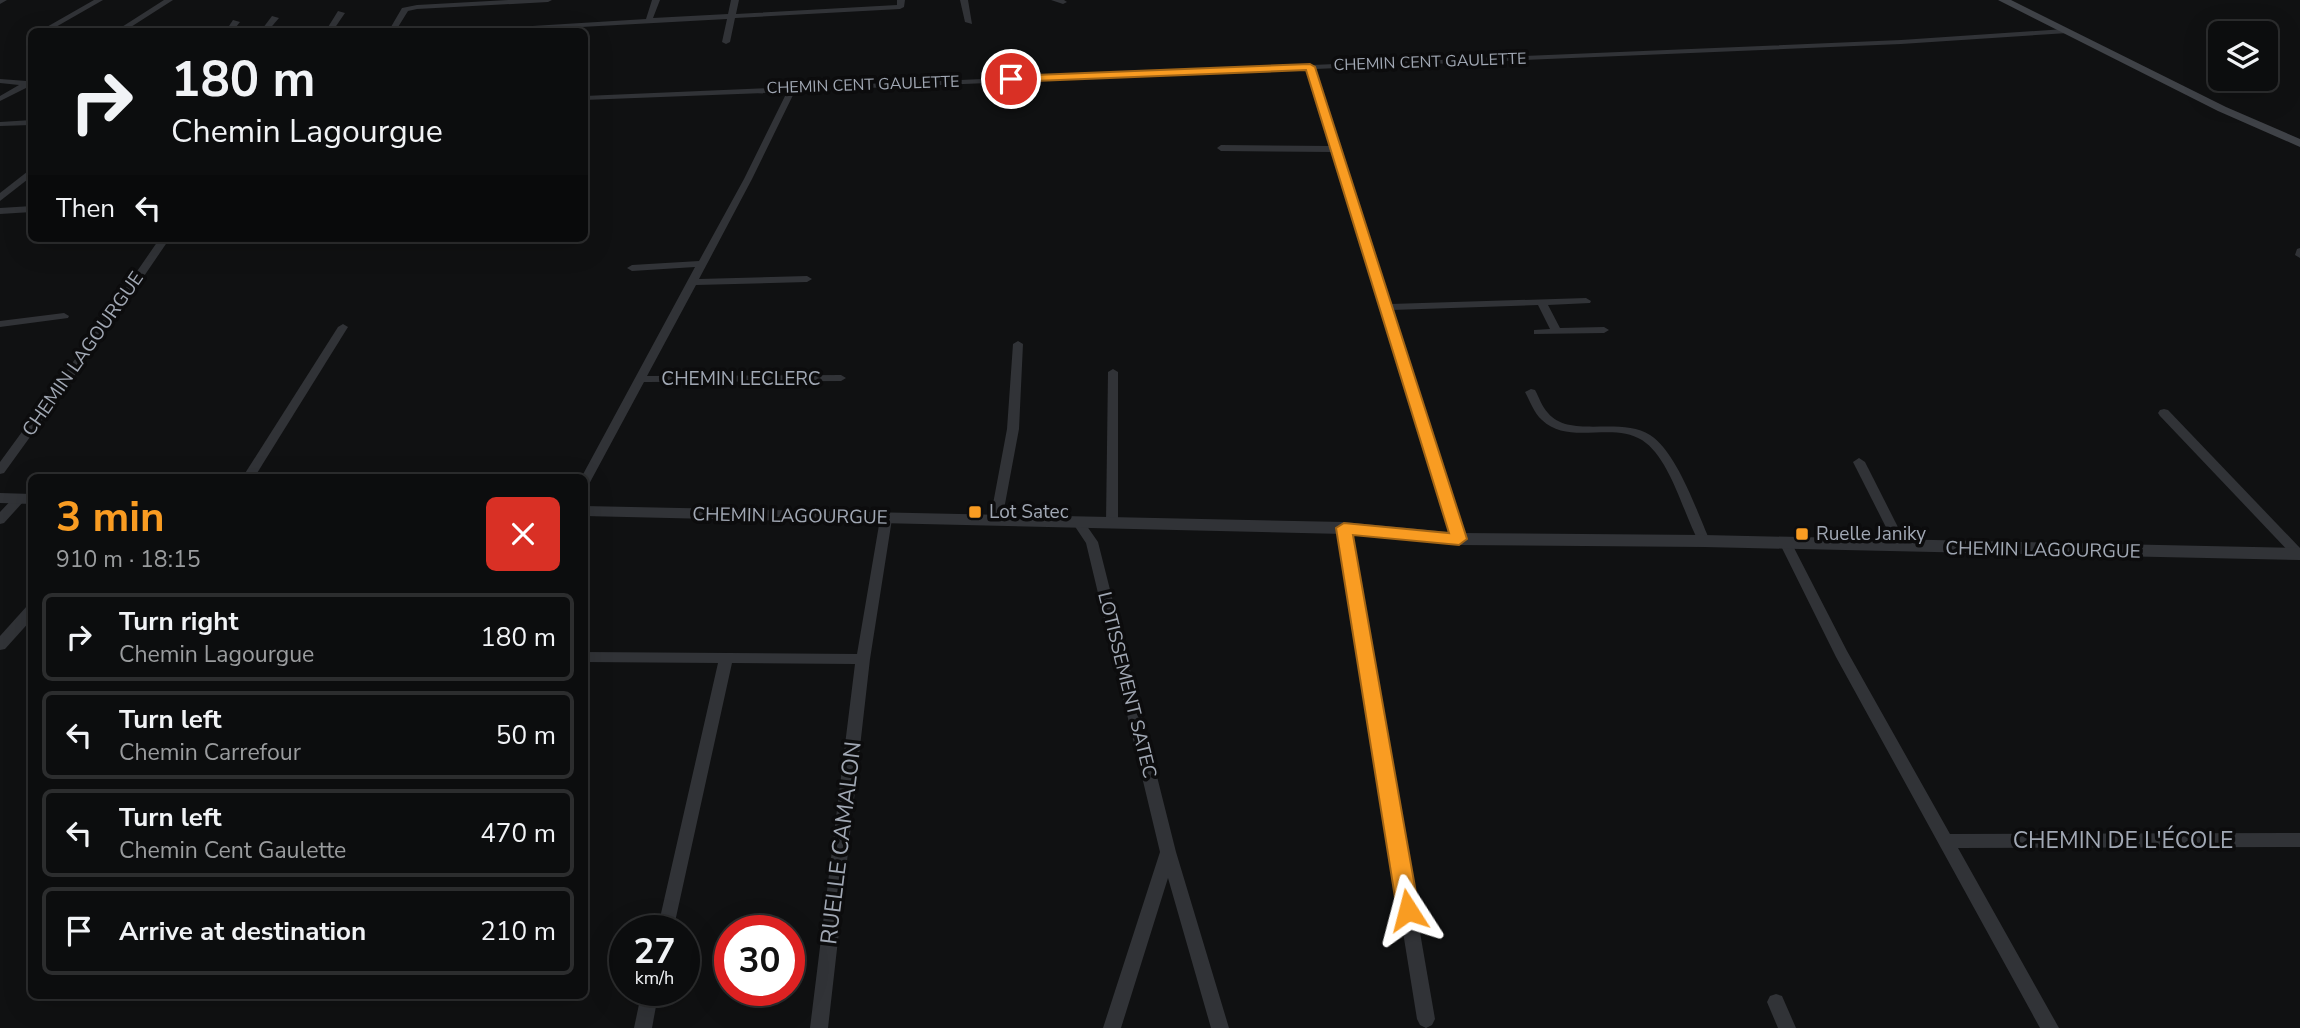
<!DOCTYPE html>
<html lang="en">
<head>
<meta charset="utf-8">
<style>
	body { margin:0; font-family:"Nunito Sans",sans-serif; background:#1a1b1c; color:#f1f3f6; height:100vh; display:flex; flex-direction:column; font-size:26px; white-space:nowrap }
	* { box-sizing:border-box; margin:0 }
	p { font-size:23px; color:#9a9c9e }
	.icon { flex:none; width:38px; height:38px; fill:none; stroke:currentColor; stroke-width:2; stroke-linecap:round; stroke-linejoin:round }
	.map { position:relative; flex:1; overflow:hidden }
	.sheet { position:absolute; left:28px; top:474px; width:560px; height:525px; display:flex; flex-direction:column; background:#0c0d0e; border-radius:10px; box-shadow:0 7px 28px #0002,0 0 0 2px #2c2d2e }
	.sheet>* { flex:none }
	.hud { position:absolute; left:28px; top:28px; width:560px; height:214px; border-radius:10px; box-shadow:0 7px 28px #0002,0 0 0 2px #2c2d2e; background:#0c0d0e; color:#f1f3f6; overflow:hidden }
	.controls { position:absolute; left:2208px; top:21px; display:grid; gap:14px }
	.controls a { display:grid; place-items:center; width:70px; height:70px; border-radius:10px; background:#0c0d0e; box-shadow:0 7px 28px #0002,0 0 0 2px #2c2d2e; font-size:35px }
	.speed { position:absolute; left:609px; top:915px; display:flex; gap:14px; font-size:35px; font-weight:700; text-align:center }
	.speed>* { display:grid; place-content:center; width:91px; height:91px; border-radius:50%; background:#0c0d0e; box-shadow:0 7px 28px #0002,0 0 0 2px #2c2d2e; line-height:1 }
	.speed small { font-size:18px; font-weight:400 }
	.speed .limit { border:10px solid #d22; background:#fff; color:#111 }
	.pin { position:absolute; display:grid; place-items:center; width:60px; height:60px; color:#fff; margin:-30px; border:4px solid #fff; border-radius:50%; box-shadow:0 2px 7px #0007 }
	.me { position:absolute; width:77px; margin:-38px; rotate:351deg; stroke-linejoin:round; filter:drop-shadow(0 0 5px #0008) }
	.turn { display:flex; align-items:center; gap:24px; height:147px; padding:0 28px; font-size:32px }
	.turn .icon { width:91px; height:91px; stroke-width:2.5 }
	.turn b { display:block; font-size:49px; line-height:60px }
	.then { display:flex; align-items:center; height:66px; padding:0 28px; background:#0003; gap:14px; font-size:26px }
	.round { display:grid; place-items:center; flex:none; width:74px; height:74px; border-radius:10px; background:#1a1b1c }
	.summary { display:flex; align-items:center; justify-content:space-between; height:119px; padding:0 28px }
	h1 { font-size:42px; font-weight:700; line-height:52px; color:#f99c22 }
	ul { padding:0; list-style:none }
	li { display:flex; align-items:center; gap:21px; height:88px; margin:0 14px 10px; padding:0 14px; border:4px solid #2c2d2e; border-radius:10px }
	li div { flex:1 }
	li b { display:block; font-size:26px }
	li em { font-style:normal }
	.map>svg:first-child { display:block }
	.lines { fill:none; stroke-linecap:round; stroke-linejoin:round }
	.minor { fill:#313337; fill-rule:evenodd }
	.tertiary { fill:#313337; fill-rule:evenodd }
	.secondary { fill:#3f4247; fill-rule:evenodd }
	.route { fill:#f99c22; stroke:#a26516; stroke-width:2 }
	.poi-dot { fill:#f99c22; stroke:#0c0c0d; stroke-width:2.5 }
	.labels { text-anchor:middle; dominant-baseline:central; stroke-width:7; stroke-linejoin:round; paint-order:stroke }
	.far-street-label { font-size:16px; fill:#a1a8b4; stroke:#0c0c0d }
	.street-label { font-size:19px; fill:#a1a8b4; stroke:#0c0c0d }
	.poi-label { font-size:19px; fill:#a1a8b4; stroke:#0c0c0d; text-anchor:start }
	.near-street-label { font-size:23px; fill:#a1a8b4; stroke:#0c0c0d }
</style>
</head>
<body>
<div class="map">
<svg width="2300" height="1028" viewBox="0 0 2300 1028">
	<rect width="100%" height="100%" fill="#101112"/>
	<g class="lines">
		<g class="minor">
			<polygon points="0,0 7,0 0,4"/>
			<polygon points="94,0 103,0 47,32 38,32"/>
			<polygon points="164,0 173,0 123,32 114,32"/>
			<polygon points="508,0 552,0 548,2 417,9 408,11 395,32 388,32 402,8 417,5"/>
			<polygon points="652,0 660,0 653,18 728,14 731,0 739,0 736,14 897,5 897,0 905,0 904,7 900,9 735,18 730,42 726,44 722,42 727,19 489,32 436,32 646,19"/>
			<polygon points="960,0 968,0 972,24 965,22"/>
			<polygon points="1051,0 1064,0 1067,2 1063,4"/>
			<polygon points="338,11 345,13 332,32 325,32"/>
			<polygon points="272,16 279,18 267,32 260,32"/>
			<polygon points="233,20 240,22 232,32 225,32"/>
			<polygon points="2065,29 2068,29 2068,33 1901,44 1315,69 1390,304 1586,298 1591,301 1590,303 1548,305 1560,328 1604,327 1609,330 1604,333 1534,334 1534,330 1550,329 1538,305 1392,310 1465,539 1463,542 1455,542 1453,539 1332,152 1221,151 1217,148 1221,145 1331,146 1307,70 795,91 752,179 699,279 807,276 812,279 807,282 696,285 647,376 841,375 846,378 841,381 644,382 588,486 584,487 584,478 581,478 695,267 632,271 627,268 632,265 699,261 744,179 787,92 584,100 584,96 1901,40"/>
			<polygon points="0,79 27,81 32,79 32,85 0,101 0,96 19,85 0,83"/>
			<polygon points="32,120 32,125 0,126 0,122"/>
			<polygon points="32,168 32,176 0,201 0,193"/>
			<polygon points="32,206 32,212 0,214 0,208"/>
			<polygon points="160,238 170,238 108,329 4,473 0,474 0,462 100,325"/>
			<polygon points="2300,248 2300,258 2295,255 2297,249"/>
			<polygon points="64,313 69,316 68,318 0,327 0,321"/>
			<polygon points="343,324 348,327 254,478 242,478 338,327"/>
			<polygon points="1018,341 1023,344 1019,429 1002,520 996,524 990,520 1007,429 1013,344"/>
			<polygon points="1113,369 1118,372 1118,523 1112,527 1106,523 1108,372"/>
			<path d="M1531,389L1535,390C1539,397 1542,407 1548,413C1569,439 1621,416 1650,435C1677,452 1697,512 1710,541L1708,544H1700C1683,514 1671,459 1642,440C1612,421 1569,446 1542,420C1534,413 1530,401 1525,392Z"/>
			<polygon points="2164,409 2168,410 2300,548 2300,558 2294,557 2160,416 2158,413 2160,410"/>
			<polygon points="1859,458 1865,462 1908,547 1906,550 1902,551 1896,547 1853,462"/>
			<polygon points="20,494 26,498 24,501 4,523 0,524 0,512 16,495"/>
			<polygon points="886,515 892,519 870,659 828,1028 810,1028 855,664 732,663 673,931 657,931 718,663 584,662 584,652 857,654 880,519"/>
			<polygon points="1078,518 1082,519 1098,542 1176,852 1229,1028 1211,1028 1168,878 1121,1028 1103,1028 1160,852 1086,543 1072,522"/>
			<polygon points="1344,524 1350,528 1435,1019 1432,1025 1426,1028 1420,1025 1417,1019 1338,528"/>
			<polygon points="1785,538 1791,542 1847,651 1950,834 2300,833 2300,847 1958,848 2059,1028 2040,1028 1836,657 1779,542"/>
			<polygon points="32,605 32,619 5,649 0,650 0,636 27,606"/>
			<polygon points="642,990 659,990 652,1028 634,1028"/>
			<polygon points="1776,994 1782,996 1796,1028 1778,1028 1767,1002 1770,996"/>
		</g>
		<g class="tertiary">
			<polygon points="0,493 32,494 32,504 0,503"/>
			<polygon points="584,506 1344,522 1459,533 1704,535 2300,548 2300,560 1704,547 1459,545 1344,534 584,516"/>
		</g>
		<polygon class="secondary" points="1998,0 2011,0 2226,107 2300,139 2300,147 2218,111"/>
	</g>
	<polygon class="route" points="1310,64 1315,67 1467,539 1459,545 1353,535 1419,910 1416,917 1408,920 1401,917 1397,910 1336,528 1344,523 1449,533 1306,70 1011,82 1006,79 1011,76"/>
	<g class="poi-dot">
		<rect x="968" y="505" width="14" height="14" rx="3.5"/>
		<rect x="1795" y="527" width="14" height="14" rx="3.5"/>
	</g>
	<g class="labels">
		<g class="far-street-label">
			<text transform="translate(1430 62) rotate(-2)">CHEMIN CENT GAULETTE</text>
			<text transform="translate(863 85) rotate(-2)">CHEMIN CENT GAULETTE</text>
		</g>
		<g class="street-label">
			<text transform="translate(83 354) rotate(-55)">CHEMIN LAGOURGUE</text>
			<text x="741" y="379">CHEMIN LECLERC</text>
			<text transform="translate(790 516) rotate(1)">CHEMIN LAGOURGUE</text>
			<text transform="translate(2043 550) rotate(1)">CHEMIN LAGOURGUE</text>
			<text transform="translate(1127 685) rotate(76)">LOTISSEMENT SATEC</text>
		</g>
		<g class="poi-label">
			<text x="989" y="512">Lot Satec</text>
			<text x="1816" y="534">Ruelle Janiky</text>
		</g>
		<g class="near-street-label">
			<text x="2123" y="840">CHEMIN DE L'ÉCOLE</text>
			<text transform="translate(841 843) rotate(-83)">RUELLE CAMALON</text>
		</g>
	</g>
</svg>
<div class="controls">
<a><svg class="icon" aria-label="layers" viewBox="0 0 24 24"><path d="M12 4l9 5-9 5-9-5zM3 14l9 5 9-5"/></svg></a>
</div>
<div class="speed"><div>27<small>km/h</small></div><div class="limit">30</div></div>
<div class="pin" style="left:1011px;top:79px;background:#d93025"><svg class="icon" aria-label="arrive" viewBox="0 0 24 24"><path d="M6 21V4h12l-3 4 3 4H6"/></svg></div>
<svg class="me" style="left:1408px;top:910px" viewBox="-20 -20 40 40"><path d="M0-17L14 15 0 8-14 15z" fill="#f99c22" stroke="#fff" stroke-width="4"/></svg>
<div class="hud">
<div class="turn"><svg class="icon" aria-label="right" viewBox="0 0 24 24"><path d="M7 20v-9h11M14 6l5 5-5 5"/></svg><div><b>180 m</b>Chemin Lagourgue</div></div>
<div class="then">Then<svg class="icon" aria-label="left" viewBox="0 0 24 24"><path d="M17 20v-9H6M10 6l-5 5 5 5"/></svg></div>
</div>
<section class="sheet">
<div class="summary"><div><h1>3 min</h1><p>910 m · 18:15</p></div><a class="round" style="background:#d93025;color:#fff"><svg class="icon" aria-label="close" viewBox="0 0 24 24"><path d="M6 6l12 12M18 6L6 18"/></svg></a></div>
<ul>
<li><svg class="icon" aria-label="right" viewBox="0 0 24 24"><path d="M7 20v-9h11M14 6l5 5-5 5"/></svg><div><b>Turn right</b><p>Chemin Lagourgue</p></div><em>180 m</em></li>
<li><svg class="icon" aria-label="left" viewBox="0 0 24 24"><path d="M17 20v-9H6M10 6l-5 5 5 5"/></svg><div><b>Turn left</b><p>Chemin Carrefour</p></div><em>50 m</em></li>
<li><svg class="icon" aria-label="left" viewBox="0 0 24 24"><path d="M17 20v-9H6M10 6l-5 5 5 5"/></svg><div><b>Turn left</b><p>Chemin Cent Gaulette</p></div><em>470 m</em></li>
<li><svg class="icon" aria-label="arrive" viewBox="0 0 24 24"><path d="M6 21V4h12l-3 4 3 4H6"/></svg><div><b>Arrive at destination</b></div><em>210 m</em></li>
</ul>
</section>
</div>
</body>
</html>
